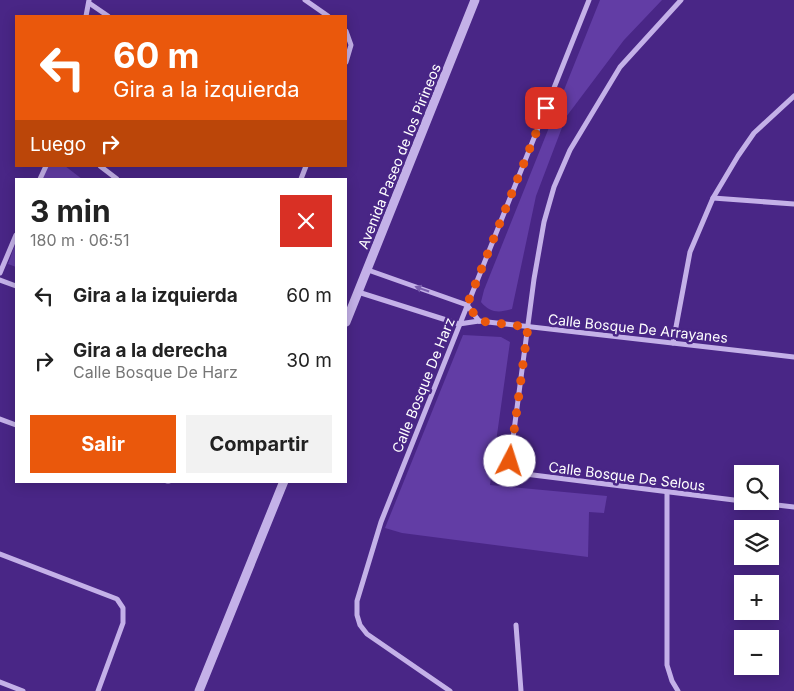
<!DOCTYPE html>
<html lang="es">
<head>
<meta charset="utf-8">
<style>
	body { margin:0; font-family:Inter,sans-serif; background:#f2f2f2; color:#222; height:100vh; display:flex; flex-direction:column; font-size:19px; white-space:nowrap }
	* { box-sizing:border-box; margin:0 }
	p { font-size:16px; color:#767676 }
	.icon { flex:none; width:28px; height:28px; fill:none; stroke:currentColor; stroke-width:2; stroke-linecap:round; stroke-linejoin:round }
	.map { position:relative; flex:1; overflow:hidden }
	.side { position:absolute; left:15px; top:178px; width:332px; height:305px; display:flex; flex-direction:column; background:#fff; border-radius:0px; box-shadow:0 2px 12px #0003 }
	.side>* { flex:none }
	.hud { position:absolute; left:15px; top:15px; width:332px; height:152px; border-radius:0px; box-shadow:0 2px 12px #0003; background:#ea580c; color:#fff; overflow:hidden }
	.fabs { position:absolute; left:734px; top:465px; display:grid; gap:10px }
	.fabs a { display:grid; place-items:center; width:45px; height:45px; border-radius:0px; background:#fff; box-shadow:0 2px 12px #0003; font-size:25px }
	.pin { position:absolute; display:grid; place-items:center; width:42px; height:42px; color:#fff; margin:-21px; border-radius:10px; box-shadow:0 2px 8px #0006 }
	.me { position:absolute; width:55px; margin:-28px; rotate:5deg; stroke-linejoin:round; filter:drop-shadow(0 0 4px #0008) }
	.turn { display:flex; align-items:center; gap:18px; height:105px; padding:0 15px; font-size:22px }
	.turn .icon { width:65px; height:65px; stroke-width:2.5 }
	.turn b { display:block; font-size:35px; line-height:42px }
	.then { display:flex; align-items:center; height:48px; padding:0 15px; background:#0003; gap:10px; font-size:19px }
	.round { display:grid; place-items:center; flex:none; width:52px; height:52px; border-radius:0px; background:#f2f2f2 }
	.head { display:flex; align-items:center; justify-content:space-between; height:85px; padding:0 15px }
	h1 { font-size:30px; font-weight:700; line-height:38px }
	.primary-button { display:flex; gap:10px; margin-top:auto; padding:10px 15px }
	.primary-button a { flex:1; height:58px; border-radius:0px; background:#ea580c; color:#fff; font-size:20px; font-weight:700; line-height:58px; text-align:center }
	.primary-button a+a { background:#f2f2f2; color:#222 }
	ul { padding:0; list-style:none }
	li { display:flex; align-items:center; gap:15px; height:65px; padding:0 15px }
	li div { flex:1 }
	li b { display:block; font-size:19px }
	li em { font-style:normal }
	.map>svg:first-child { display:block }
	.green { fill:#623da5 }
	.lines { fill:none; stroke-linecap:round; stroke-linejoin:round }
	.minor { stroke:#c4b1e8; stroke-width:5 }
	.tertiary { stroke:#c4b1e8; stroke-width:9 }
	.oneway { fill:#7a5ead }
	.route { stroke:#ea580c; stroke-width:9; stroke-dasharray:0 16.2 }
	.labels { text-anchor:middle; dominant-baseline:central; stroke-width:5; stroke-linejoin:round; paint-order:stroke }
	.street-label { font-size:14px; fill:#fff; stroke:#492686 }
</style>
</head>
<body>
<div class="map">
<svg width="794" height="691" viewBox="0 0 794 691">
	<rect width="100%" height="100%" fill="#492686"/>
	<g class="green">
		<path d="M600,0H662L624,40L566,117L536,196L512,309C499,313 490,313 481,302L484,290Z"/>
		<polygon points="44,166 65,166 82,179 40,179"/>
		<polygon points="16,242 16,267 8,264"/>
		<polygon points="463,335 501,337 510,342 490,485 607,496 604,513 589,512 588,557 402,533 385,528"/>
	</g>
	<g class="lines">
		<g class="minor">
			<polyline points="305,0 328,16"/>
			<polyline points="681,0 620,67 570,150 554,187 544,222 534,279 510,461 513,467 525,474 742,501"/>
			<polyline points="89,3 108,16"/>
			<polyline points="86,16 89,0"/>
			<polyline points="346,31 351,45 346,62"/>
			<polyline points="100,166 117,179"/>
			<polyline points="40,179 46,166"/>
			<polyline points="301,179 306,166"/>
			<polyline points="713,198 794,204"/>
			<polyline points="368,270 467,305 479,321"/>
			<polyline points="0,273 16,235"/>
			<polyline points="0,280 16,286"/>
			<polyline points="358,292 459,324 479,321 794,357"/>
			<polyline points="673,343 690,252 713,198 738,156 754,133 794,96"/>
			<polyline points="0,419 16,425"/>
			<polyline points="167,481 169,481"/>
			<polyline points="667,493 667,665 672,681 678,691"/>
			<polyline points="744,501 794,507"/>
			<polyline points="0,554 117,599 123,608 123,623 98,691"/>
			<polyline points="516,625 521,691"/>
			<polyline points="0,682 23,691"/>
			<polyline points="450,691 367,634 360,625 357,615 357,601 381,522 589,0"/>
		</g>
		<g class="tertiary">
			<polyline points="346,322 475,0"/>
			<polyline points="199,691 284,481"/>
		</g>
	</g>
	<defs><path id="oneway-solid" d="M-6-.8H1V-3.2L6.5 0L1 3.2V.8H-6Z" transform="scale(1.25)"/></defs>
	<use class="oneway" href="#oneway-solid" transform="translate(422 289) rotate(-161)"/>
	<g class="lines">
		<polyline class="route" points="510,461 528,327 480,321 467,305 546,108"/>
	</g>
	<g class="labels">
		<g class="street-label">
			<text transform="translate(399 156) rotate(-68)">Avenida Paseo de los Pirineos</text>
			<text transform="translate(638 328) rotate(6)">Calle Bosque De Arrayanes</text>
			<text transform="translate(423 385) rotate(-68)">Calle Bosque De Harz</text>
			<text transform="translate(627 476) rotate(7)">Calle Bosque De Selous</text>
		</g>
	</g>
</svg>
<div class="fabs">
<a><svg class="icon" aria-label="search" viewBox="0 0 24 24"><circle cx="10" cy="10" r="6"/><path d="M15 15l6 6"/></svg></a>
<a><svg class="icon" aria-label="layers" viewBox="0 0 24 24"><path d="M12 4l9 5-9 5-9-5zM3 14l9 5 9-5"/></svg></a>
<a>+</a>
<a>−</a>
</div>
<div class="pin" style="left:546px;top:108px;background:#d93025"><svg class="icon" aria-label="arrive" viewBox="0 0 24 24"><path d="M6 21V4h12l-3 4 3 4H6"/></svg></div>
<svg class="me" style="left:510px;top:461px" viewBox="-20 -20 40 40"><circle r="19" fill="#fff"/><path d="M0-13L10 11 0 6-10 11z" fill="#ea580c"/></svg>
<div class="hud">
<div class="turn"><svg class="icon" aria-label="left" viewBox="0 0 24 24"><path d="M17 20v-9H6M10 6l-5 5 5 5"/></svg><div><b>60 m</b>Gira a la izquierda</div></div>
<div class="then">Luego<svg class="icon" aria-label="right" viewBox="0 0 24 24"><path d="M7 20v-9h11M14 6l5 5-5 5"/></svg></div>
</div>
<section class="side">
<div class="head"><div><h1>3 min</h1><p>180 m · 06:51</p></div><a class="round" style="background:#d93025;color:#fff"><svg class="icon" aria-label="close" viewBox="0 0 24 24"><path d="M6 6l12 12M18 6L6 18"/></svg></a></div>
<ul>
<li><svg class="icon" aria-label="left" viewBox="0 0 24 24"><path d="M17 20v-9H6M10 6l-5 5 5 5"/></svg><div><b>Gira a la izquierda</b></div><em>60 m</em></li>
<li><svg class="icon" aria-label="right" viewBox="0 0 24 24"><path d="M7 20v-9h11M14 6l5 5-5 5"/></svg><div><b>Gira a la derecha</b><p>Calle Bosque De Harz</p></div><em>30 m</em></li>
</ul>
<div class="primary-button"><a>Salir</a><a>Compartir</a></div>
</section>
</div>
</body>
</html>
